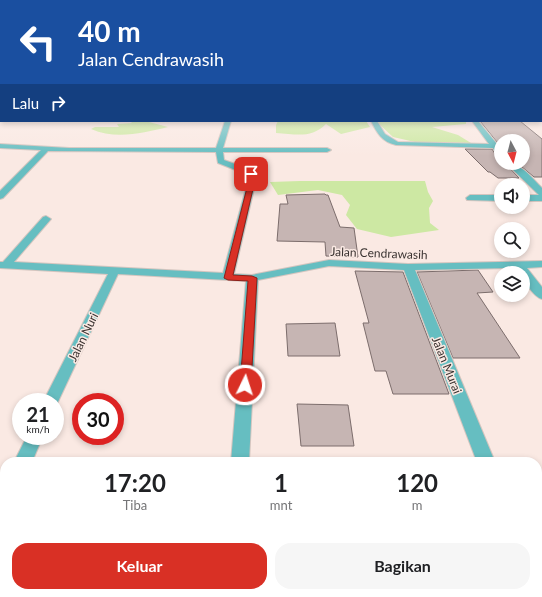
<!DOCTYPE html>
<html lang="id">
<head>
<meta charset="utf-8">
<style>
	body { margin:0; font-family:Lato,sans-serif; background:#f6f6f6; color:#202124; height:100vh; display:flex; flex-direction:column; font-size:15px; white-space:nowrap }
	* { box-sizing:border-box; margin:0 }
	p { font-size:13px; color:#757577 }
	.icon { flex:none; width:22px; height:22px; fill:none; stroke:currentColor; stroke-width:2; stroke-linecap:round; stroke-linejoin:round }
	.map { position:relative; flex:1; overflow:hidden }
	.panel { position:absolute; left:0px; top:457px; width:542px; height:140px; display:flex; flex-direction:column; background:#fff; border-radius:16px 16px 0 0; box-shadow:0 2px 6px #0003 }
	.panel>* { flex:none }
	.guide { position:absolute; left:0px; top:0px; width:542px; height:122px; box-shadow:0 2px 6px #0003; background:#1a4fa0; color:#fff; overflow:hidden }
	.needle { width:26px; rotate:173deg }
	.tools { position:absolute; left:494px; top:134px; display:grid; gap:8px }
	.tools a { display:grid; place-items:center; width:36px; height:36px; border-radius:50%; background:#fff; box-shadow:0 2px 6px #0003; font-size:20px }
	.speed { position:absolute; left:12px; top:393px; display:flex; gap:8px; font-size:20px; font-weight:700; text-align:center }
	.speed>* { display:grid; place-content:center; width:52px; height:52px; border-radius:50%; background:#fff; box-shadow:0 2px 6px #0003; line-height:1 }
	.speed small { font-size:10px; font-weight:400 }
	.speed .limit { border:6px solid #d22; background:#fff; color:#111 }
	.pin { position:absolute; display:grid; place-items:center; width:34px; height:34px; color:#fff; margin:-17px; border-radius:8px; box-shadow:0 2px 6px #0006 }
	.me { position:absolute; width:44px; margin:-22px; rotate:4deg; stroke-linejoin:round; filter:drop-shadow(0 0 3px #0008) }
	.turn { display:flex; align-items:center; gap:14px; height:84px; padding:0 12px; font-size:18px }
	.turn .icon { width:52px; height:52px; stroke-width:2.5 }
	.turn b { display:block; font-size:28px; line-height:34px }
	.then { display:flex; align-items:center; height:38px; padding:0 12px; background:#0003; gap:8px; font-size:15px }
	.eta { display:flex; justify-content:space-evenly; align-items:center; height:68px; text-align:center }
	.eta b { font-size:24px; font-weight:700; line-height:28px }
	.action { display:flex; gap:8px; margin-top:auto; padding:8px 12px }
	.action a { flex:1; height:46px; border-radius:16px; background:#d93025; color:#fff; font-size:16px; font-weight:700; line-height:46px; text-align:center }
	.action a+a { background:#f6f6f6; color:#202124 }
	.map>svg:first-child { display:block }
	.green { fill:#cde8a3 }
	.building { fill:#c6b5b3; stroke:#7c6d6c }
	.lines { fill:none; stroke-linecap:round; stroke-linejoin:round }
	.minor-casing { stroke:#d4c5bf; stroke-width:2 }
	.major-casing { stroke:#d4c5bf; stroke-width:14 }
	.minor { fill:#66bec1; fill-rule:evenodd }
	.major { stroke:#06888c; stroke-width:12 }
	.route { fill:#d93025; stroke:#8d1f18 }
	.labels { text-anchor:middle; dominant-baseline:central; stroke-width:3; stroke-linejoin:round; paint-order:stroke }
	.street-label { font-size:12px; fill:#3a3331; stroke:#fae9e3 }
</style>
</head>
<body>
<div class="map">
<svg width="542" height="597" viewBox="0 0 542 597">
	<rect width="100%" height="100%" fill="#fae9e3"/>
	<g class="green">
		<path d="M130,121H151L149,122L168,127C143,133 116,140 91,129L95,127H119L117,124L132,123Z"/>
		<path d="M278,121H366L370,127L341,134L326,124C311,139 296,134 276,133V125Z"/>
		<polygon points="378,121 466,121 466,124 432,127 458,135 471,143 415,142 393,137 378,123"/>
		<polygon points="300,181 425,181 428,192 433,201 429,208 430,223 439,230 391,237 357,229 346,215 350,205 342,195 318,190 278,195 270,182"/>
	</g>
	<g class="building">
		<polygon points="480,121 520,121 542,139 542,177 534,177 522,167 514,163 523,163 523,141 501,141 501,147"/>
		<polygon points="465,149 492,149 497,157 501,158 501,163 505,163 519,178 498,178 490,172 488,172"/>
		<polygon points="325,194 326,195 328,195 340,227 354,228 358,257 326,256 325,242 277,241 280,204 288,204 286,195"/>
		<polygon points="478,270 493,292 477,293 520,358 453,358 417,272"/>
		<polygon points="355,271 403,272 449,394 393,394 386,371 375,371 363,323 369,323"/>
		<polygon points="335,323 340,356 288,356 286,324"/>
		<polygon points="297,404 348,405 354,446 301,446"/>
	</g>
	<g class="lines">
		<g class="minor-casing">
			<g id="minor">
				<rect x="541" y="78" width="1" height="2"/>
				<rect x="0" y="84" width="1" height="2"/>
				<polygon points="541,92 542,93 542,97 541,96"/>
				<rect x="541" y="102" width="1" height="4"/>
				<path d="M225,121H231L223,148H327L331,150L327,152H223L224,160L249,169L257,176L234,274L252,275L329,260L408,264L542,261V267L527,268L542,287V299C534,297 523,281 523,273H519L516,268L415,270L495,462H477L404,270L329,266L258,280L249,462H231L246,281L118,274L56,406L55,407V402H43L108,274L0,268V262H3L43,217L46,216L51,219L14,262L223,273L249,177L243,173L218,163L216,152L48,151L3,198L0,199V191L41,150L0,148V144L69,148H216Z"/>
				<path d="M371,121H377L385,134L398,142L489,144L472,121H478L501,149V156H498L493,148L396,145C382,142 377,133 371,121Z"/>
				<path d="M506,163C521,163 532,178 542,188V201H523V195H541H539Z"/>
				<polygon points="470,195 501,195 501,201 467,200 466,198"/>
				<polygon points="27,436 43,436 32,462 14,462"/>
				<polygon points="5,490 5,517 0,519 0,492"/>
				<polygon points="537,577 542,579 542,597 529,597 527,592 537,592"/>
				<polygon points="221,592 243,592 242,597 220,597"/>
			</g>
		</g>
		<g class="major-casing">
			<polyline id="major" points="0,76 1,75"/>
		</g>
		<use href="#minor" class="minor"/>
		<use href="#major" class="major"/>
	</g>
	<linearGradient id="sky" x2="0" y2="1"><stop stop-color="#8bbdee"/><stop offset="0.46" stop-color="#fdf5f2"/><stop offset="1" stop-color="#fdf5f2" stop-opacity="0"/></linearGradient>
	<rect width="542" height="156" fill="url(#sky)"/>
	<polygon class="route" points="249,172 253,172 256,176 233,275 252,276 257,278 251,385 249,388 245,390 241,388 240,385 248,281 228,280 224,278 250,176"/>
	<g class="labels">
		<g class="street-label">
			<text transform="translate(379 253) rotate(2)">Jalan Cendrawasih</text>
			<text transform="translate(83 337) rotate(-64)">Jalan Nuri</text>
			<text transform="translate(447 365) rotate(68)">Jalan Murai</text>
		</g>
	</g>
</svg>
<div class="tools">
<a><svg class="needle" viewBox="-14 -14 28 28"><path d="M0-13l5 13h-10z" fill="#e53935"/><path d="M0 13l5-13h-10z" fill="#757577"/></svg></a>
<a><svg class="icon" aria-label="sound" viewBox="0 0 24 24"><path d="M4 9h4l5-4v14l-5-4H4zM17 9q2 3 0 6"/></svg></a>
<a><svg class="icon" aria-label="search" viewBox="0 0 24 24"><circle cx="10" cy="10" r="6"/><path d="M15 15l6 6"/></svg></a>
<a><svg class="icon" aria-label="layers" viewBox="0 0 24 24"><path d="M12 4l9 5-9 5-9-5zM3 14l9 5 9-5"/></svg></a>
</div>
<div class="speed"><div>21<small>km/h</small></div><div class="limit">30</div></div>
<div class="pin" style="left:251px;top:174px;background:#d93025"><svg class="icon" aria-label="arrive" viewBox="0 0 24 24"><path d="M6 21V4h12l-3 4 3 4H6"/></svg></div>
<svg class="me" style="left:245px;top:385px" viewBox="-20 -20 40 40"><circle r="17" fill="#d93025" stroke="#fff" stroke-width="3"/><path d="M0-11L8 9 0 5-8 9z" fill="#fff"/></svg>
<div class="guide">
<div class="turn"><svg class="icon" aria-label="left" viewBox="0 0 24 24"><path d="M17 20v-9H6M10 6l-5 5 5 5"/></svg><div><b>40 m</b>Jalan Cendrawasih</div></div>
<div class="then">Lalu<svg class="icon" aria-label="right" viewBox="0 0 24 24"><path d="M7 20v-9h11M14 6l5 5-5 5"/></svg></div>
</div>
<section class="panel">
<div class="eta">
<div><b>17:20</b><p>Tiba</p></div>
<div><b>1</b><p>mnt</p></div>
<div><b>120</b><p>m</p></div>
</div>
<div class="action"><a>Keluar</a><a>Bagikan</a></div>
</section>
</div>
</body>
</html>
